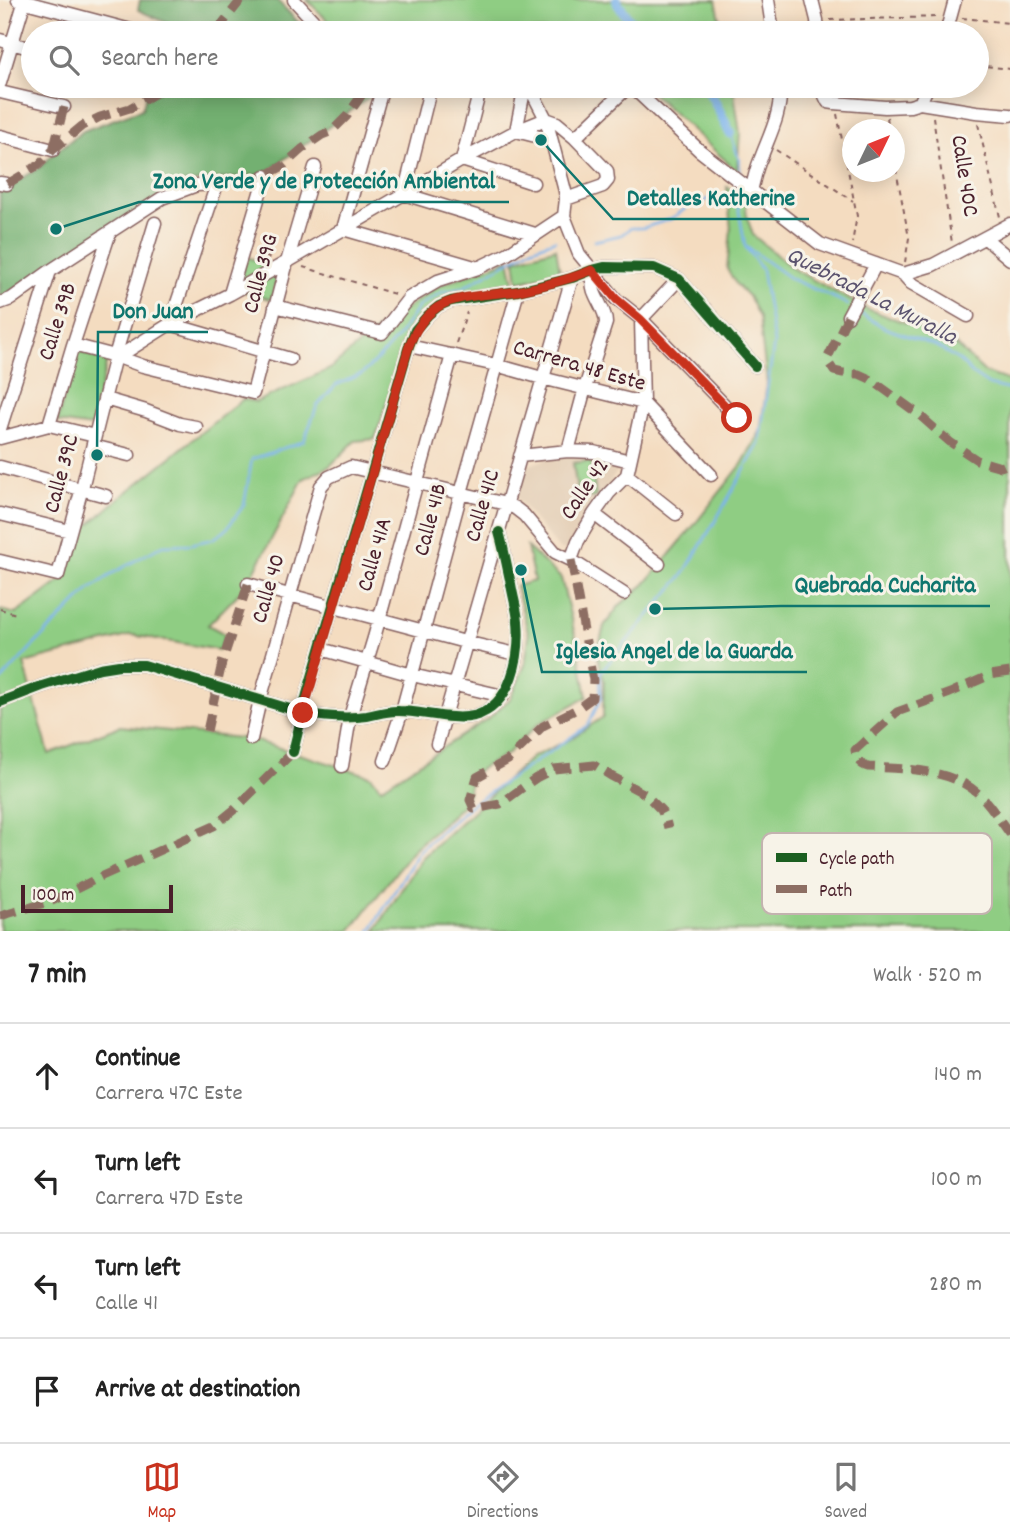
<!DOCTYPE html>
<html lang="en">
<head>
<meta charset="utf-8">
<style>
  body { margin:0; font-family:Dekko,sans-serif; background:#f6f6f6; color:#222 }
  .compass { position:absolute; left:842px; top:119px; width:63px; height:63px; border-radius:50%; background:#fff; box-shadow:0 4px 18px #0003; rotate:47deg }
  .scale { position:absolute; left:21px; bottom:18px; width:152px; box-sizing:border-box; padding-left:7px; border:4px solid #4a1f2b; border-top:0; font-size:19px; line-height:24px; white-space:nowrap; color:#4a1f2b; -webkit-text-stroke:5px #f7f3e8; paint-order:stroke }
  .stop { position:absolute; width:21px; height:21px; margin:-16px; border:5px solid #c8321e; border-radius:50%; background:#fff }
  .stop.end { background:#c8321e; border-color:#fff; box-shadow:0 2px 7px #0008 }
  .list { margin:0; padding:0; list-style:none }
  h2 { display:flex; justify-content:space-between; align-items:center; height:91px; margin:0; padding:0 28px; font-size:30px }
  h2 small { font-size:23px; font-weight:400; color:#767676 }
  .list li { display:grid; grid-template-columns:46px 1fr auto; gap:21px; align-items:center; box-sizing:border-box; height:105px; padding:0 28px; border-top:2px solid #e0e0e0 }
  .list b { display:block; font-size:26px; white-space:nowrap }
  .list p { margin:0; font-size:23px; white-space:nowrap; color:#767676 }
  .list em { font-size:23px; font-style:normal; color:#767676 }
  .icon { flex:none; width:38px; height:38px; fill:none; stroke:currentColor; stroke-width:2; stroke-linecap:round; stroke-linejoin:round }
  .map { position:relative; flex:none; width:1010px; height:931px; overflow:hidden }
  .search { position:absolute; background:#fff; box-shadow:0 4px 18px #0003; left:21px; right:21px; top:21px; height:77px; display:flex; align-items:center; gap:18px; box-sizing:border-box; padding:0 24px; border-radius:38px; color:#767676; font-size:26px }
  .sheet { height:511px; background:#fff }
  nav { display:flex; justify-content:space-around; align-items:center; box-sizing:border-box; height:98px; border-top:2px solid #e0e0e0; background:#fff; font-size:19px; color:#767676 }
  nav a { display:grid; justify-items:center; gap:4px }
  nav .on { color:#c8321e }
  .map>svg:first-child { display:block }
  .built { fill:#e3ccb2 }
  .green { fill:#8fcd83; stroke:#6c7657; stroke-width:2 }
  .forest { fill:#73b071; stroke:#5e684e; stroke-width:2 }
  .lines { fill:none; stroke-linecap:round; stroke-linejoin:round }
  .stream { stroke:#7bb3eb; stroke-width:2.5 }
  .canal { stroke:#7bb3eb; stroke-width:10 }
  .minor-casing { stroke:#86615f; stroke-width:15 }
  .path { stroke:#86615f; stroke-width:2; stroke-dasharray:5 5; stroke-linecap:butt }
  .minor { stroke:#fff; stroke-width:12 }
  .quiet { stroke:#8d6e63; stroke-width:9; stroke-dasharray:18 9; stroke-linecap:butt }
  .cycleway-casing { stroke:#f7f3e8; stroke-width:15 }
  .cycleway { stroke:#1b5e20; stroke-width:10 }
  .route { stroke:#c8321e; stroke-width:9 }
  .labels { text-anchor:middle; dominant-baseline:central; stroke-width:6; stroke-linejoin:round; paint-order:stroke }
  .street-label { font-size:23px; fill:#4a1f2b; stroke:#f7f3e8 }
  .water-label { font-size:24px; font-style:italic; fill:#5b536e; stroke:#f7f3e8 }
  .key { fill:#f7f3e8; stroke:#c3b3af; stroke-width:2 }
  .key-label { font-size:19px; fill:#4a1f2b }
  .leader { fill:none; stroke:#0f766e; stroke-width:2.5 }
  .callout-dot { fill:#0f766e; stroke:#f7f3e8; stroke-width:2.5 }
  .callout-label { font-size:24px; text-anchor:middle; font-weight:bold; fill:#0f766e; stroke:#f7f3e8; stroke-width:6; stroke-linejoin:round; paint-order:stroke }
</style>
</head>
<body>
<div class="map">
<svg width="1010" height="931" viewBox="0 0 1010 931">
  <rect width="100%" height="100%" fill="#f7f3e8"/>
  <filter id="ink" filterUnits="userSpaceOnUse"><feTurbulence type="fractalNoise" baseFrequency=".0143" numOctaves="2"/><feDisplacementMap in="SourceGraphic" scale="14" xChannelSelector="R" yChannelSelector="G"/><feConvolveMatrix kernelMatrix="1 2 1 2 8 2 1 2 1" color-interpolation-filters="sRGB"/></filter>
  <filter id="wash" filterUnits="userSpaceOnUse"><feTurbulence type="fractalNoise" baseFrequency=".00686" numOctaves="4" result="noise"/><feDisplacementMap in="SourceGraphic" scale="28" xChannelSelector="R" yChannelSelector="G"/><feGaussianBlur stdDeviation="1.57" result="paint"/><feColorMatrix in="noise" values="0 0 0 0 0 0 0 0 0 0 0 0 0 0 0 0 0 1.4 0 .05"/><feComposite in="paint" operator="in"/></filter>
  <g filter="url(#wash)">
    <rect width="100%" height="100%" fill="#f4dcc0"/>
    <path class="built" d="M566 456 595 457 624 462 581 523 571 545 566 550H560L516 497 520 477 527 466 546 459Z"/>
    <path class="green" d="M307 0H716L723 33H561L544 30 493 33H366L336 29Z
      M644 86H733L740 133 737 171Z
      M727 187 745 197 747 217 753 235 793 269 867 309 948 338 986 373 1010 381V931H375L422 858 532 757 569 740 603 717 604 681 597 654 604 626 620 605 645 584 691 529 742 464 760 432 767 384 759 317 748 296 736 284 727 269 731 230Z
      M556 248 560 272 518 282 515 260Z
      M246 257 279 267 272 300 236 289Z
      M509 259 515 287 457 296 412 326 375 439 355 441 330 466 303 479 248 584 208 625 225 634 219 650 132 635 24 663 49 754 120 726 250 739 371 776 381 788 490 717 511 698 525 665 529 636 516 586 534 581 527 547 561 578 577 643 587 697 538 724 506 755 485 766 473 775 465 803 415 848 350 931H0V610L16 614 66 577 76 536 117 500 243 399 256 402 330 369 377 329 438 286Z
      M78 351 107 361 91 427 57 422Z
      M591 461 596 497 578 499 573 463Z"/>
    <path class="forest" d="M140 0H277L297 21 312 33H164L167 23 138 10Z
      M149 86H385L264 174 178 184 50 270 0 298V186L7 188 40 167 53 154 83 131 142 109Z"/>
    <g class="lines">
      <path class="stream" d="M730 133C735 147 742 163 740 177
        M738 187 737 199 745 246 791 279 837 299 848 305
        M594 241 621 235 631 228H643L671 219 688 207 706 200 718 198 737 199
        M856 311 885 328 936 346 960 361 974 375 989 385 1010 390
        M0 682 29 650 89 590 115 572 163 545 191 544 213 539 225 531 244 505 252 459 304 441 317 406 336 385 362 374 381 356 397 338 419 306 442 292 462 288 531 249 555 240
        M370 931 420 850 471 805 550 752 588 725 601 698 600 673 683 575 717 518 759 444 774 343 762 270 745 246"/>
      <path class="canal" d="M617 0 618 4 639 33
        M705 86 714 100 730 133"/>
    </g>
  </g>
  <g filter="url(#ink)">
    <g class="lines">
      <g class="minor-casing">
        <path id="minor" d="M18 0 142 33
          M294 0 320 28 330 33
          M768 0 773 33
          M812 0 817 20 818 33
          M946 33 955 0
          M0 40 33 49
          M0 83 25 0
          M161 86 167 87
          M383 86 343 229 478 268
          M431 86 404 194 535 234
          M481 86 462 160 533 183
          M529 86 546 119 565 191 566 199 564 216 579 254 616 299 641 319 737 418
          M631 86 699 150 820 244 903 274 933 265 1010 224
          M824 86 825 96 828 102 834 103 885 107 910 106 920 103 976 112 1010 115
          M0 92 64 107
          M523 96 516 131 551 140
          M920 103 928 86
          M0 136 53 150
          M575 138 629 86
          M0 183 7 184
          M751 191C754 180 756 168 761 158 770 134 782 112 780 86
          M985 238 1010 259
          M903 274 911 283 968 316
          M230 294 265 176
          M0 303 11 299 50 271 162 198 197 185 217 184 170 324 290 359
          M275 306 382 333 409 298 438 281 478 268 507 254 564 216
          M848 316 876 264
          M73 345 115 356 143 366 253 393 287 262 315 167
          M409 346 496 365 542 378 643 403 711 475
          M118 357 170 324 230 294 287 262 462 160 516 131 546 119 557 123 575 138 607 171 608 180 603 186 566 199
          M105 399 146 411 180 424 196 427
          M49 425 73 345 110 232
          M0 429 50 271
          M0 438 49 425 95 436
          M93 446 129 455
          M568 451 585 388 606 323C606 312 599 304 595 294 591 286 592 278 592 270
          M520 456 568 451 594 452 630 461
          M0 467 106 496
          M627 475 676 514
          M0 514 70 531
          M594 514 659 564
          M571 560 578 541 594 514 609 493 627 475 643 403 641 319 679 279
          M0 561 58 575 82 488 115 356 155 223
          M248 584 465 642 516 654
          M321 649 412 675 503 696
          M0 702 42 686 100 668 119 665H144L303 713C324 717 346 719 367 716 378 714 388 710 399 711 422 711 451 721 474 716 512 706 521 655 518 621 517 609 513 597 511 584 507 567 504 549 499 532
          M251 739 260 700 321 486 329 477 351 467 506 504 515 508 524 515 555 552 571 560 624 594
          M437 744 572 278
          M293 752 307 694 409 346 415 330 428 315 439 306 451 301 518 291 572 278 592 270 604 267 654 268 679 279 755 366
          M385 761 402 711 461 493 518 291
          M342 766 350 717 374 638 452 355"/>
      </g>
      <path class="path" d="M962 18 1010 23
        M830 20 939 17
        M977 65 1010 69
        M837 114 857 216 852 243
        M887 117 889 130
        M933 117 952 243
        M978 124 1000 217
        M776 150 853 201
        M894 159 909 238 905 262
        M255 254 270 258
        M303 267 398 295
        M456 343 467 312
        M0 609 16 614"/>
      <use href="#minor" class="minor"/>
      <path class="quiet" d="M215 33 241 0
        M53 150 64 107
        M7 184 39 165 53 150 82 126 100 117 130 108 168 86
        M217 184 265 176 283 166 302 149 322 135 332 131 347 116 368 86
        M848 316 828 357 830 365 834 371 843 373 859 374 870 379 917 413 950 442 977 460 1001 467 1010 463
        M571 560 593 680 592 698 577 709 543 726 508 760 477 777 470 800 474 809 500 804 536 778 554 769 594 765 611 776 645 794 661 810 666 820 668 828
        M1010 672 990 675 950 693 897 712 855 750C857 760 859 764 868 767 907 769 954 768 983 798 993 809 1001 822 1010 834
        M207 731 222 663 248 584
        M0 916 52 901 102 876 214 826 235 809 293 752"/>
      <g class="cycleway-casing">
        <path id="cycleway" d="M0 702 42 686 100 668 119 665H144L303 713C324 717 346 719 367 716 378 714 388 710 399 711 422 711 451 721 474 716 512 706 521 655 518 621 517 609 513 597 511 584 507 567 504 549 499 532
          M293 752 307 694 409 346 415 330 428 315 439 306 451 301 518 291 572 278 592 270 604 267 654 268 679 279 755 366"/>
      </g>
      <use href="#cycleway" class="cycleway"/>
    </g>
  </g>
  <g class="lines" filter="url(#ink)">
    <path class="route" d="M303 713 409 346C415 330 423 317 438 307 458 294 494 295 518 291 543 286 568 280 592 270L616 299 640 319 737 418"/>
  </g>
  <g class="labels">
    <g class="street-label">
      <text transform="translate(963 176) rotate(81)">Calle 40C</text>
      <text transform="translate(262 274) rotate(-75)">Calle 39G</text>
      <text transform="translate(59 322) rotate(-72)">Calle 39B</text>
      <text transform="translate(579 367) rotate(16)">Carrera 48 Este</text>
      <text transform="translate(63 474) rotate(-75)">Calle 39C</text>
      <text transform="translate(586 490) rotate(-56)">Calle 42</text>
      <text transform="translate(484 506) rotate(-74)">Calle 41C</text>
      <text transform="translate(432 520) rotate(-75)">Calle 41B</text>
      <text transform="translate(376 555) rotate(-74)">Calle 41A</text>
      <text transform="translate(270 589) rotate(-74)">Calle 40</text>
    </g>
    <g class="water-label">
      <text transform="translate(871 297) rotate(27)">Quebrada La Muralla</text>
    </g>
  </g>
  <rect x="762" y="833" width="230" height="81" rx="10" class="key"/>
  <rect x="776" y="853" width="31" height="9" fill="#1b5e20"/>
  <rect x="776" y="885" width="31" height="8" fill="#8d6e63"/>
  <g class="key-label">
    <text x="819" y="864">Cycle path</text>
    <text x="819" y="896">Path</text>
  </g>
  <path class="leader" d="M56 229L139 202H509M541 140L613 219H809M97 455L98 332H208M655 609L781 606H990M521 570L542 672H807"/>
  <g class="callout-dot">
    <circle cx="56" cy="229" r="7"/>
    <circle cx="541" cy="140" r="7"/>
    <circle cx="97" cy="455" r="7"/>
    <circle cx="655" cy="609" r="7"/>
    <circle cx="521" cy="570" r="7"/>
  </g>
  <g class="callout-label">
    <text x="324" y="188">Zona Verde y de Protección Ambiental</text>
    <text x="711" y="205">Detalles Katherine</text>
    <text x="153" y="318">Don Juan</text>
    <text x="885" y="592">Quebrada Cucharita</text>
    <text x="674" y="658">Iglesia Angel de la Guarda</text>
  </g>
</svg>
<svg class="compass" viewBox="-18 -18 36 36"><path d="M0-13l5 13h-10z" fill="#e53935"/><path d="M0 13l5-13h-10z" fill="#767676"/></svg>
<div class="scale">100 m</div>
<div class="stop" style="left:737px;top:418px"></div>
<div class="stop end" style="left:303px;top:713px"></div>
<div class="search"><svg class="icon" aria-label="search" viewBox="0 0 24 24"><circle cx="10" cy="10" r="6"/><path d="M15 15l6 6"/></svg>Search here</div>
</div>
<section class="sheet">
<h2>7 min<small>Walk · 520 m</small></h2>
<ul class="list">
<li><svg class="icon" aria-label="ahead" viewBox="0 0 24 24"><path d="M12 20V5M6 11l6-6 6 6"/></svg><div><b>Continue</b><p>Carrera 47C Este</p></div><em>140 m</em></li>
<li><svg class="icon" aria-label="left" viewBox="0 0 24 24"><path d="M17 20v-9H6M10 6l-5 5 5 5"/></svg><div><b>Turn left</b><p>Carrera 47D Este</p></div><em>100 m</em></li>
<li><svg class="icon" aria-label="left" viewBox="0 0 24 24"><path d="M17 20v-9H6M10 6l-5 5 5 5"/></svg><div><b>Turn left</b><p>Calle 41</p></div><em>280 m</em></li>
<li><svg class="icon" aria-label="arrive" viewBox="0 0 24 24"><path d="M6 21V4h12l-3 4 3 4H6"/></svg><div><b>Arrive at destination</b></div></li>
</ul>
</section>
<nav>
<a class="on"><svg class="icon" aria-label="map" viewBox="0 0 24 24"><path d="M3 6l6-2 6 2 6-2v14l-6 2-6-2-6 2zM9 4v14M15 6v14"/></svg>Map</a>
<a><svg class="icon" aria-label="directions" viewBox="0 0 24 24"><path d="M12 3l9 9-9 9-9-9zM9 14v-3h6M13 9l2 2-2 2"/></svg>Directions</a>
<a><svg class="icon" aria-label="saved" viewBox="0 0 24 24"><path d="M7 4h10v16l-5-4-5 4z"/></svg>Saved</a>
</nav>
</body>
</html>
